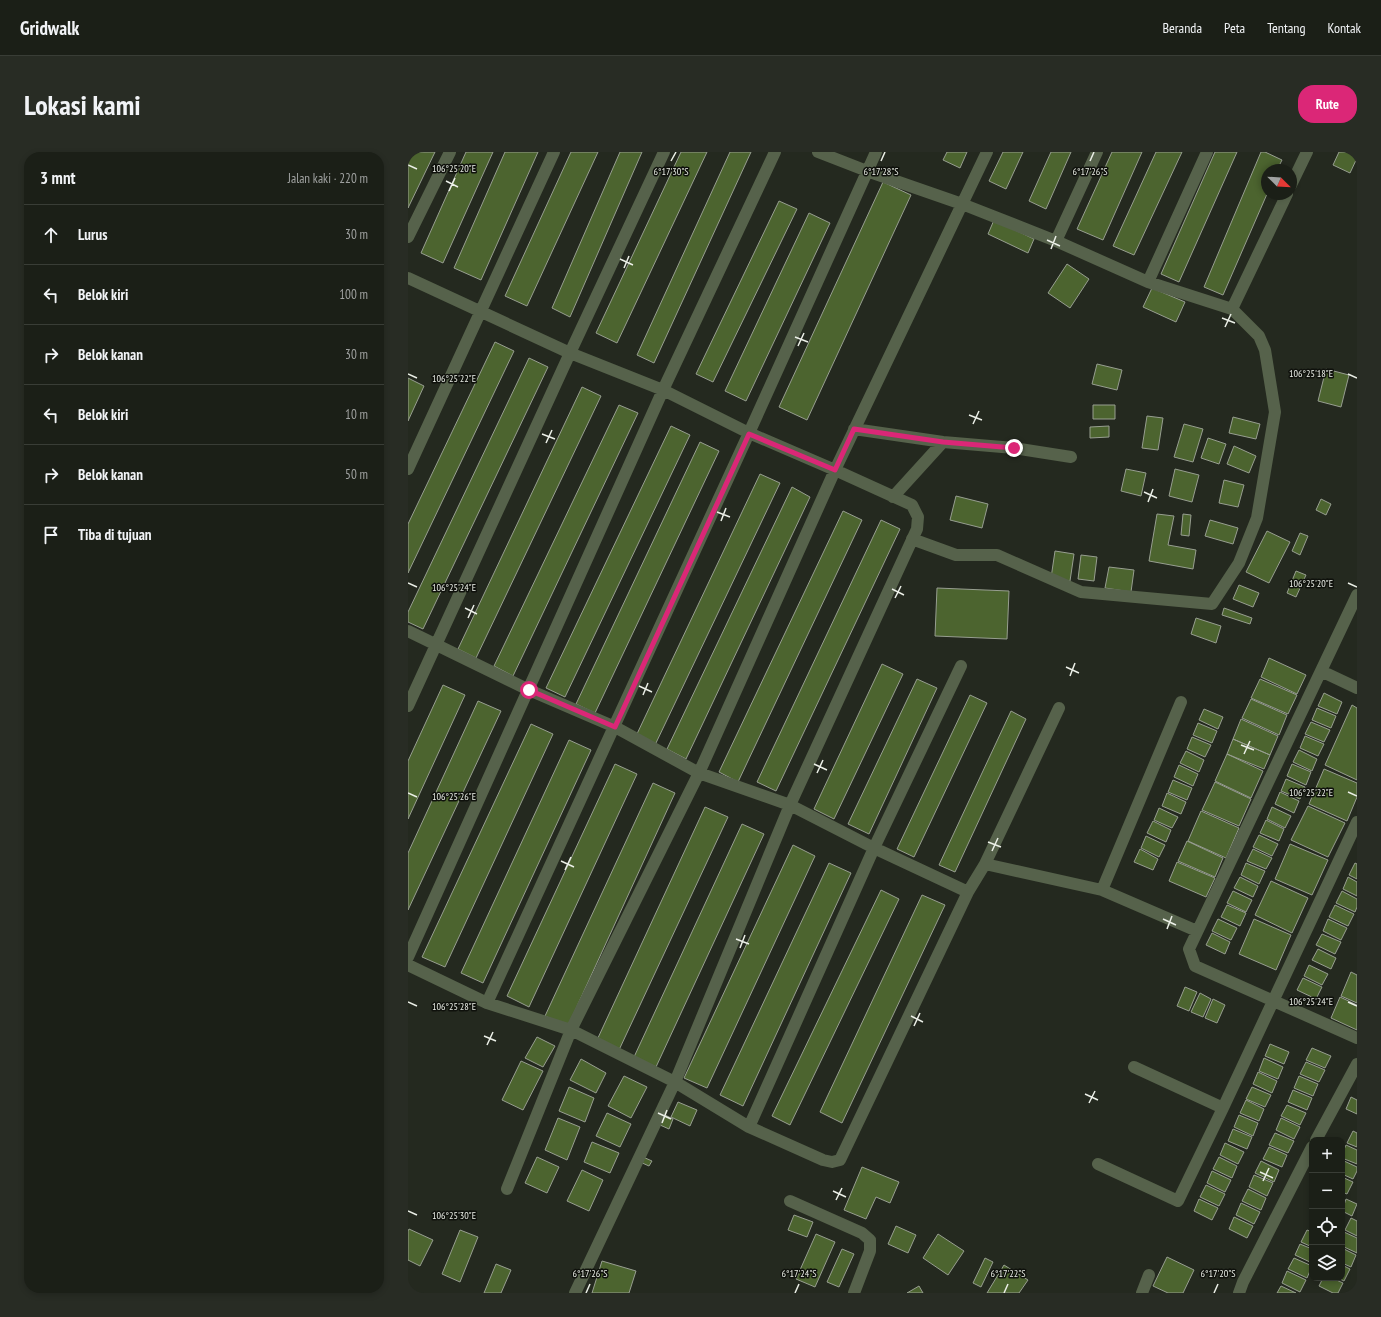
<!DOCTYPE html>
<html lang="id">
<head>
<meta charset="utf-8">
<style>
  body { margin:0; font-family:"PT Sans Narrow",sans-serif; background:#282c24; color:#f1f3f6 }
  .controls { position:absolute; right:12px; bottom:12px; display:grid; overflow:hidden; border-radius:8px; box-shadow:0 2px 6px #0003 }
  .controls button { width:36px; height:36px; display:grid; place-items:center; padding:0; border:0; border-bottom:1px solid #393d36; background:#1b1f17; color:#f1f3f6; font:20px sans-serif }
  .compass { position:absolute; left:853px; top:12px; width:36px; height:36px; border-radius:50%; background:#1b1f17; box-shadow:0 2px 6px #0003; rotate:114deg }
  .stop { position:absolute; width:12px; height:12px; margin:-9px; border:3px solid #db2777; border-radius:50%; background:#fff }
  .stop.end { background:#db2777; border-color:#fff; box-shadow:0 1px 4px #0008 }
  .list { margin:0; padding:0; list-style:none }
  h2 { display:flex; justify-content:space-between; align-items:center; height:52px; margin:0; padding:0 16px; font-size:17px }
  h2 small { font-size:13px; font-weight:400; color:#a0a2a1 }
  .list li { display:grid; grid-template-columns:26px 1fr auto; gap:12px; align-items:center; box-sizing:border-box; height:60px; padding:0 16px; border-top:1px solid #393d36 }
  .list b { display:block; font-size:15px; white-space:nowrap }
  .list em { font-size:13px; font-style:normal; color:#a0a2a1 }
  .icon { flex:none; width:22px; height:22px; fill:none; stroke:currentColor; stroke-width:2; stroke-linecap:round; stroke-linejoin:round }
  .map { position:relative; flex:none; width:949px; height:1141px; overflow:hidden; border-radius:16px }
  header { display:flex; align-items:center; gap:24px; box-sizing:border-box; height:56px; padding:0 20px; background:#1b1f17; border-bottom:1px solid #393d36 }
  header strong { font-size:19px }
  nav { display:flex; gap:22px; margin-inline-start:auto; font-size:14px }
  .intro { display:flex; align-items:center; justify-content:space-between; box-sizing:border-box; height:96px; padding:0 24px }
  h1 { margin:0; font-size:28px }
  .button { padding:10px 18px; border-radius:16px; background:#db2777; color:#fff; font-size:14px; font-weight:700 }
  main { display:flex; gap:24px; padding:0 24px }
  aside { flex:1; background:#1b1f17; border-radius:16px; box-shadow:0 2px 6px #0003 }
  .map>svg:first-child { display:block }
  .building { fill:#4c642f; stroke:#979e90 }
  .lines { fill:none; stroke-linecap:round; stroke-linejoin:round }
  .minor { stroke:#56624b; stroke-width:12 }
  .route { stroke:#db2777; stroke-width:5 }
  .ticks { fill:none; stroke:#ebefe7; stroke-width:1.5 }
  .ticks-label { font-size:10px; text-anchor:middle; fill:#ebefe7; stroke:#0f110c; stroke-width:3; stroke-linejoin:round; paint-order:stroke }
</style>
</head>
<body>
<header>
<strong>Gridwalk</strong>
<nav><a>Beranda</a><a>Peta</a><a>Tentang</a><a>Kontak</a></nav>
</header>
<div class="intro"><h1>Lokasi kami</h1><a class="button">Rute</a></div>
<main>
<aside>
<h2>3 mnt<small>Jalan kaki · 220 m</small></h2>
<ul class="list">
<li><svg class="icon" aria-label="ahead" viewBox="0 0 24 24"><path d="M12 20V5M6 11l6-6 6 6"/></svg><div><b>Lurus</b></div><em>30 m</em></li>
<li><svg class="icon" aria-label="left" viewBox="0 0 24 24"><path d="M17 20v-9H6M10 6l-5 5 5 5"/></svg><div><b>Belok kiri</b></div><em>100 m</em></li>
<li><svg class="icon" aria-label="right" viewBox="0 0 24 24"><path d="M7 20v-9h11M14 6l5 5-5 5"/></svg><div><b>Belok kanan</b></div><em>30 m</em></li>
<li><svg class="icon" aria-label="left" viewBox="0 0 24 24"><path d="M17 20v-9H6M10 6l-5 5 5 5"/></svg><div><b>Belok kiri</b></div><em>10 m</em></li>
<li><svg class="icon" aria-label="right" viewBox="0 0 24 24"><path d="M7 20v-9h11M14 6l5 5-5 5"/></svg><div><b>Belok kanan</b></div><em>50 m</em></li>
<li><svg class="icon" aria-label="arrive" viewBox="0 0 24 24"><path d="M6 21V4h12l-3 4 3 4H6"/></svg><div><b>Tiba di tujuan</b></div></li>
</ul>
</aside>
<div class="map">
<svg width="949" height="1141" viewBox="0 0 949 1141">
  <rect width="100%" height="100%" fill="#24291f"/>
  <path class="building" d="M0 0H27L0 56Z
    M58 0H85L35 111 13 101Z
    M97 0H130L73 128 46 116Z
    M163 0H190L119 154 97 144Z
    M212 0H234L162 165 144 156Z
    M273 0H299L209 191 188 181Z
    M322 0H343L246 211 229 203Z
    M539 0H559L552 16 535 8Z
    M595 0H615L598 37 581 29Z
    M643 0H663L638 57 621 49Z
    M704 0H734L695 88 669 77Z
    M748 0H774L726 103 705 94Z
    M807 0H829L771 130 753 122Z
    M853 0H857L874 8 869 18H859V42L815 143 796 135Z
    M931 0H949V6L942 21 925 13Z
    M475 30 503 43 399 268 371 255Z
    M371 49 389 57 305 230 288 222Z
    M401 61 422 71 338 249 317 239Z
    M586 68 626 87 620 101 580 82Z
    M659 112 681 127 662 156 640 141Z
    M744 136 777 150 768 170 735 155Z
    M87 190 106 199 0 421V372Z
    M121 206 140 215 15 477 0 470V460Z
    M689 212 714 218 709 238 684 232Z
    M918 217 941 223 933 255 910 249Z
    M0 226 16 234 0 269Z
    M174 235 193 244 68 506 50 497Z
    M211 253 230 261 105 524 86 514Z
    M685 253H707V267H685Z
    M739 264 755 266 750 298 734 296Z
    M825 265 852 272 848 287 821 281Z
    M776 272 795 277 785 310 766 305Z
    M263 274 282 283 157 545 138 536Z
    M701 274V285L682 286V275Z
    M800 286 818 292 811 312 793 306Z
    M292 290 311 299 187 561 168 552Z
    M826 294 848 304 841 321 819 312Z
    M718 317 738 321 733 344 713 339Z
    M767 317 791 323 784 350 761 344Z
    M352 322 372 331 247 593 228 584Z
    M816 328 836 333 830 355 811 351Z
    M384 335 402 345 278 607 259 597Z
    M548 344 580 352 574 376 542 368Z
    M913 347 923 352 918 363 908 358Z
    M435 359 454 368 330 630 311 620Z
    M749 362 766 364 760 393 788 398 785 417 741 409Z
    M775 362 783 363 781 384 773 383Z
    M473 368 492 377 368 639 349 630Z
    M802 368 830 376 825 392 797 384Z
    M859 379 882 390 861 431 838 420Z
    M892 381 900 384 892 403 884 399Z
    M647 399 666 402 662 429 643 426Z
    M673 403 689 405 686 429 670 427Z
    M701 415 726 418 723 440 697 436Z
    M888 419 898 423 888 445 879 441Z
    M831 433 851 441 845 455 825 447Z
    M529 436 601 439 599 487 527 484Z
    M816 456 844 466 842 472 814 463Z
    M788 466 813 474 808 491 783 482Z
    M861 506 898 523 889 542 853 525Z
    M474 512 495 522 426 667 406 657Z
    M509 527 529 536 461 682 440 672Z
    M852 527 889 543 880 562 843 546Z
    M35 533 57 543 0 667V609Z
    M916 541 934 550 929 562 910 554Z
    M562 543 579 551 506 705 489 697Z
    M843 547 879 563 871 583 834 566Z
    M70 549 93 559 0 758V701Z
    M944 553 949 556V628L917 613Z
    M909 556 928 564 923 576 904 568Z
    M796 557 815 565 810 577 791 568Z
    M603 559 618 567 547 720 531 713Z
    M833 567 870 584 862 603 825 587Z
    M903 570 922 578 916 590 897 582Z
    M790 571 809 579 804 591 785 583Z
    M123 572 145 582 37 815 14 805Z
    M897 584 916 592 910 604 892 596Z
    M784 585 803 593 797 605 779 597Z
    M825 587 862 603 856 617 819 602Z
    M161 588 183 598 75 831 53 821Z
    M891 598 909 607 904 619 885 610Z
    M778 599 796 608 791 620 772 611Z
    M819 602 855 619 843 646 807 629Z
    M207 612 229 622 121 855 99 844Z
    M884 612 903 620 898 633 879 624Z
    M771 613 790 622 785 634 766 625Z
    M916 617 949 631V645L939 669 901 652Z
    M878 627 897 635 892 647 873 639Z
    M765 628 784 636 779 648 760 640Z
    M807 630 843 647 831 674 794 658Z
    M245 631 267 641 160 874 137 864Z
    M872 640 891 649 886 661 867 652Z
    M759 641 778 650 773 662 754 654Z
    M900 654 937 671 920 705 883 688Z
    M297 655 320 665 211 898 189 888Z
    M864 655 883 664 877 676 859 667Z
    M751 656 770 665 764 676 746 668Z
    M793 659 831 676 818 706 780 689Z
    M858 668 876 677 871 689 852 681Z
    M745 669 763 678 758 690 739 681Z
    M334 672 356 682 248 915 226 905Z
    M851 683 870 692 864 704 845 695Z
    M738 684 757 693 751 705 733 696Z
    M779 689 815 706 807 725 770 709Z
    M882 692 920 708 904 743 867 727Z
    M385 693 407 704 299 936 276 926Z
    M732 697 750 707 745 718 726 710Z
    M845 697 864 706 858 717 839 709Z
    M769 710 807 726 798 745 761 729Z
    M421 711 443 721 335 954 312 943Z
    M838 711 857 719 851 732 833 723Z
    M947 711 949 712V727L941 723Z
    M832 725 850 734 845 745 826 736Z
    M940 725 949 730V744L935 737Z
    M863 729 900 746 884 781 847 763Z
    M473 738 491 747 382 973 364 964Z
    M825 739 844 748 838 760 819 751Z
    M934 739 949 747V755L947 760 928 751Z
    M514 743 537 753 434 971 412 960Z
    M819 753 838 761 832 774 813 765Z
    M927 753 946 762 940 774 921 765Z
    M810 767 829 776 823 788 804 779Z
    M846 767 883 783 868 818 831 802Z
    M920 767 939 776 933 788 915 779Z
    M804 781 822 790 817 802 798 793Z
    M914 782 933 790 927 802 908 793Z
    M910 797 928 806 923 817 904 808Z
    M901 813 920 822 914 833 896 824Z
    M943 820 949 823V851L933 844Z
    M895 826 914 835 908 847 889 838Z
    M777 835 789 840 781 859 769 854Z
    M792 841 803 847 795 865 783 860Z
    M932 845 949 853V878L923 866Z
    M805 847 817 853 809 871 797 866Z
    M129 885 147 894 135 915 117 906Z
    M862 892 881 900 876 912 857 904Z
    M904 896 923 904 917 916 898 908Z
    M856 906 875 915 870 927 851 919Z
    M173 907 198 921 188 941 162 928Z
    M113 909 135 919 115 958 94 948Z
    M898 910 917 918 911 930 892 922Z
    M850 920 869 929 864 941 845 932Z
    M216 924 239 935 223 966 200 954Z
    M891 924 910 932 905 944 886 936Z
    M161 935 186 946 177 970 151 959Z
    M844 935 863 943 857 955 838 947Z
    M885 938 904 946 899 958 880 950Z
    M943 945 949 948V962L938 957Z
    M838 948 856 957 851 969 832 961Z
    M270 950 289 958 282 974 263 965Z
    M879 953 898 961 892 973 873 964Z
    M199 961 223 972 212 995 188 984Z
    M257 963 265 967 261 977 252 973Z
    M831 963 850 971 845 984 826 975Z
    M150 966 172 975 159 1008 137 998Z
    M873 966 892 975 886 987 868 978Z
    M825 977 844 985 839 997 820 989Z
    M945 979 949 981V995L939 991Z
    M867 981 886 989 880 1001 861 993Z
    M184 990 211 1001 202 1021 176 1010Z
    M817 991 836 1000 830 1012 812 1003Z
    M938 993 949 998V1012L934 1006V1002Z
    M861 995 879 1003 874 1015 855 1007Z
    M129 1005 151 1015 139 1041 117 1031Z
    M235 1005 244 1009 241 1014 232 1010Z
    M811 1005 829 1014 824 1026 805 1017Z
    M934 1008 949 1015V1019L945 1027 934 1022Z
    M853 1009 871 1018 866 1030 847 1021Z
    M454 1015 491 1030 482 1051 468 1045 458 1067 436 1058Z
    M174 1018 195 1028 181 1059 159 1049Z
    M804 1019 823 1028 817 1040 799 1031Z
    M846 1023 865 1031 859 1044 841 1035Z
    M934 1025 945 1030 939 1042 934 1040Z
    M798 1033 817 1042 811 1054 792 1045Z
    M840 1037 858 1046 853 1058 834 1049Z
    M791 1047 810 1056 804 1068 786 1059Z
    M938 1047 949 1052 944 1064 934 1059Z
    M833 1051 852 1060 846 1072 828 1063Z
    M386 1063 405 1070 399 1085 380 1078Z
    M826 1065 845 1074 839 1086 821 1077Z
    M943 1066 949 1069V1084L937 1078Z
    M488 1074 508 1083 500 1101 480 1092Z
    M1 1077 25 1088 12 1114 0 1108V1079Z
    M52 1078 70 1085 52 1130 34 1122Z
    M899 1078 904 1080V1095L893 1090Z
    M936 1080 949 1086V1101L934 1094V1084Z
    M408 1082 427 1090 407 1135 388 1127Z
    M530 1082 556 1099 540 1123 515 1106Z
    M892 1092 904 1097V1111L887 1103Z
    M934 1096 948 1103 943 1115 934 1111Z
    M434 1097 446 1102 431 1135 419 1130Z
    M759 1105 786 1118 775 1141H760L745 1134Z
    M577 1106 585 1110 573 1135 565 1131Z
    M886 1106 904 1114 899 1126 880 1117Z
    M194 1109 228 1119 221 1141H184Z
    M88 1112 103 1118 93 1141H76Z
    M596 1113 620 1128 611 1141H579Z
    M934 1113 942 1117 936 1129 930 1126H934Z
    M879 1119 898 1128 892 1140 874 1131Z
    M915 1126H924L935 1131 930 1141H925L911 1134Z
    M511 1134 515 1141H499Z
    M873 1134 888 1141H869Z"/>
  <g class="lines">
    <path class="minor" d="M410 0 459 19 554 52 648 89 740 130 824 157 851 184 857 198 867 260 849 366 831 411 804 452 673 440 589 403H548L504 387
      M883 33 899 0
      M0 85 42 0
      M648 89 689 0
      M0 126 162 201 255 238 341 281 427 318 504 353 510 365 509 377 382 653 267 930 167 1141
      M740 130 799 0
      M824 157 879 42
      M446 277 535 290 606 296 663 305
      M0 317 146 0
      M485 345 535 290
      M949 443 781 797 787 814 949 886
      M0 479 121 538 207 575 291 621 382 653 466 696 560 740
      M913 519 949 536
      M0 554 162 201 256 0
      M577 712 694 738 789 779
      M694 738 773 550
      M0 805 255 238 367 0
      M0 813 79 851 163 878 267 930 341 975 415 1008 424 1010 432 1008 560 740 577 712 651 556
      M79 851 341 281 468 0
      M726 915 815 956
      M341 975 466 696 553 514
      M908 988 949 912
      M690 1012 770 1049 815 956 949 670
      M99 1037 163 878 291 621 427 318 579 0
      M382 1049 454 1081 462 1088V1099L446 1141
      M734 1141 741 1123
      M831 1141 835 1130 904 995"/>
  </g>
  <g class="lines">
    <path class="route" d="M121 538 207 575 341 282 427 318 446 277 535 290 606 296"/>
  </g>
  <path class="ticks" d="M263 9 268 0M473 9 477 0M682 9 686 0M0 13 9 17M38 29 50 35M41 39 47 26M639 88 652 94M643 97 648 84M212 107 225 113M216 116 221 104M814 166 827 171M817 175 823 162M387 185 400 190M390 194 396 181M0 222 9 226M940 222 949 226M561 263 574 268M565 272 571 259M134 282 147 287M138 291 144 278M736 340 749 346M740 350 745 337M309 360 322 365M313 369 318 356M0 431 9 435M940 431 949 435M484 437 496 443M487 446 493 434M57 456 69 462M60 466 66 453M658 515 671 521M662 524 667 511M231 534 244 540M235 543 240 531M833 593 846 598M836 602 842 589M406 612 419 618M409 621 415 608M940 640 949 644M0 641 9 645M580 690 593 695M584 699 590 686M153 709 166 715M157 718 163 705M755 767 768 773M759 777 764 764M328 787 341 792M332 796 337 783M0 850 9 854M940 850 949 854M503 864 515 870M506 874 512 861M76 884 88 889M79 893 85 880M677 942 690 948M681 951 687 939M250 961 263 967M254 971 259 958M852 1020 865 1026M855 1029 861 1016M425 1039 438 1045M428 1048 434 1036M0 1059 9 1063M178 1141 182 1132M387 1141 391 1132M596 1141 600 1132M806 1141 810 1132"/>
  <g class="ticks-label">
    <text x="46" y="20">106°25'20"E</text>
    <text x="263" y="23">6°17'30"S</text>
    <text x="473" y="23">6°17'28"S</text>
    <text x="682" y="23">6°17'26"S</text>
    <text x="903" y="225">106°25'18"E</text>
    <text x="46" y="230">106°25'22"E</text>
    <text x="903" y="435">106°25'20"E</text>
    <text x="46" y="439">106°25'24"E</text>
    <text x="903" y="644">106°25'22"E</text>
    <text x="46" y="648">106°25'26"E</text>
    <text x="903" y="853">106°25'24"E</text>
    <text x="46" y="858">106°25'28"E</text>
    <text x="46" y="1067">106°25'30"E</text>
    <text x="182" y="1125">6°17'26"S</text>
    <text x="391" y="1125">6°17'24"S</text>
    <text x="600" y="1125">6°17'22"S</text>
    <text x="810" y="1125">6°17'20"S</text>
  </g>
</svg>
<div class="controls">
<button>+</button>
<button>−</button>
<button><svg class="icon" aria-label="locate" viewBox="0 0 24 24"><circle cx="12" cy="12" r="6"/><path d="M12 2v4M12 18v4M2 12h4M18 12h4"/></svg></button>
<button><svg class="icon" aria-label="layers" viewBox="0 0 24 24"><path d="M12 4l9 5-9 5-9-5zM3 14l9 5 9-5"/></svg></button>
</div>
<svg class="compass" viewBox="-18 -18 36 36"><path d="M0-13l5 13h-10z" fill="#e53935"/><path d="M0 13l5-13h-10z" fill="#a0a2a1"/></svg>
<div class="stop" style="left:121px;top:538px"></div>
<div class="stop end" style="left:606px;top:296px"></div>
</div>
</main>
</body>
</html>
